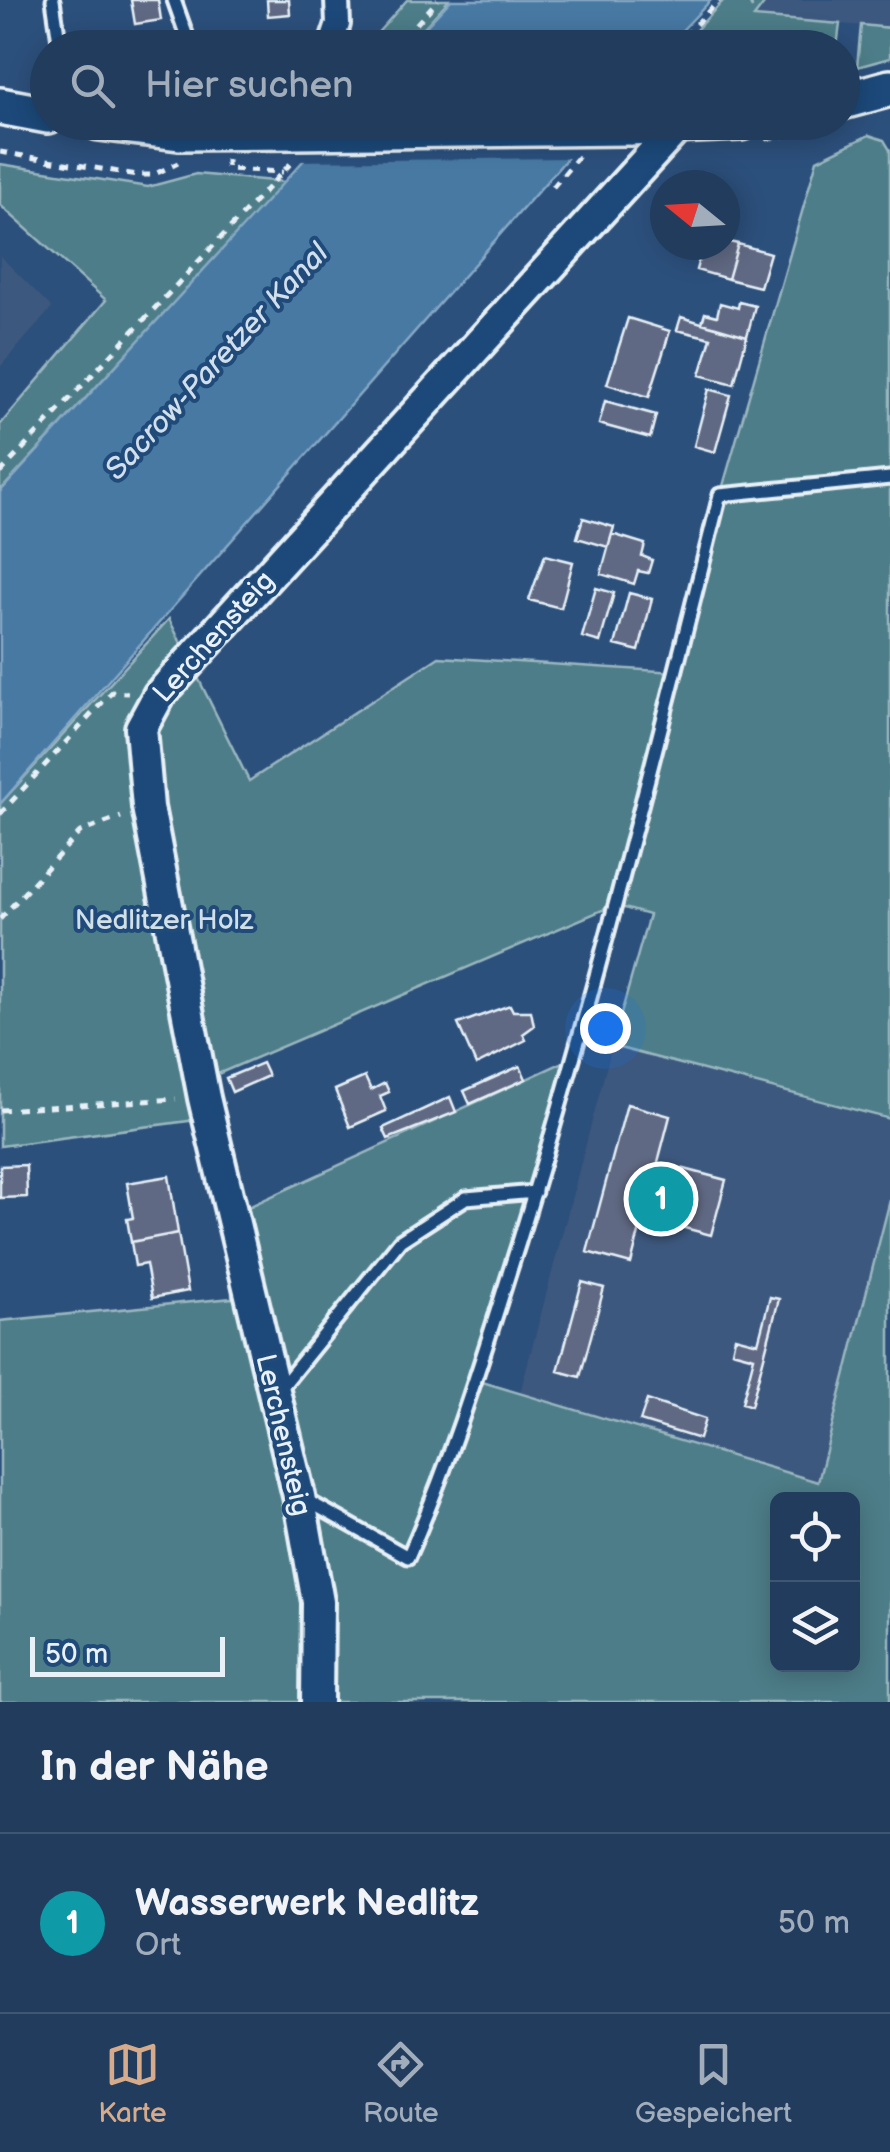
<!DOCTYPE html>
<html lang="de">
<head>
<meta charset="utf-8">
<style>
  body { margin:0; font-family:"Balsamiq Sans",sans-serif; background:#294363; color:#f1f3f6 }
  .controls { position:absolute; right:30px; bottom:30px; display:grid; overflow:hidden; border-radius:15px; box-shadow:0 5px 25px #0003 }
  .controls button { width:90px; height:90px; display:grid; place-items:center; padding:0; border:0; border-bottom:2px solid #3e5672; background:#213c5d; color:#f1f3f6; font:50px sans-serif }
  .compass { position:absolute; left:650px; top:170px; width:90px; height:90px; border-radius:50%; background:#213c5d; box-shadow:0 5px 25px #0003; rotate:288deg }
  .scale { position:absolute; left:30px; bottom:25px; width:195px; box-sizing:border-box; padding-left:10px; border:5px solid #e8f1f8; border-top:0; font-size:28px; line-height:35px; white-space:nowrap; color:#e8f1f8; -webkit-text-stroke:8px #1f4a7a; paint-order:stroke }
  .you { position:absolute; left:605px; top:1028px; width:35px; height:35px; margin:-25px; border:8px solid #fff; border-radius:50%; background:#1a73e8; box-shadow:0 0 0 15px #1a73e833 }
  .badge { display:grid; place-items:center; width:65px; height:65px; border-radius:50%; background:#d6ab8b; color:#fff; font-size:32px; font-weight:700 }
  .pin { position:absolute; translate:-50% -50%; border:5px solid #fff; box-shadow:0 2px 10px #0006 }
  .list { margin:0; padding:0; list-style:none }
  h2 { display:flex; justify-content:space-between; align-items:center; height:130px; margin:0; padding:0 40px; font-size:42px }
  h2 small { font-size:32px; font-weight:400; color:#a2adbc }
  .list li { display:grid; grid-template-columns:65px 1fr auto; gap:30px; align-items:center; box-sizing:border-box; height:180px; padding:0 40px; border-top:2px solid #3e5672 }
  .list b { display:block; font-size:38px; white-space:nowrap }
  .list p { margin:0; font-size:32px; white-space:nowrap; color:#a2adbc }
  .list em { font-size:32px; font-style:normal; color:#a2adbc }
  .icon { flex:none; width:55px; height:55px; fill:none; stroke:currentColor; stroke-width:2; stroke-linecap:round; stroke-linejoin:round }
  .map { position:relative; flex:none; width:890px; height:1702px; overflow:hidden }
  .search { position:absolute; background:#213c5d; box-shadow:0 5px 25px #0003; left:30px; right:30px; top:30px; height:110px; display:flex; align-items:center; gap:25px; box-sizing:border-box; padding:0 35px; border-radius:55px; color:#a2adbc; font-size:38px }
  .sheet { height:310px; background:#213c5d }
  nav { display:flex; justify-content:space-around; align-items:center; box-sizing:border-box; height:140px; border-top:2px solid #3e5672; background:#213c5d; font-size:28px; color:#a2adbc }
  nav a { display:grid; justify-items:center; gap:5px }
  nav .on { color:#d6ab8b }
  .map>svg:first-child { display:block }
  .built { fill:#3c587e }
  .green { fill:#4d7d88; stroke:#9ab7c0; stroke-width:2.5; fill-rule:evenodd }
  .water { fill:#4679a3; stroke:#87a9c5; stroke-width:2.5 }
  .pier { fill:#2c507c }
  .building { fill:#606983; stroke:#e8f1f8; stroke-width:2.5 }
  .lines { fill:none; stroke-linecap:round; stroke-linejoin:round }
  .lane-casing { stroke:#e8f1f8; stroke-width:19 }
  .street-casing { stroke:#e8f1f8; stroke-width:30 }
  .secondary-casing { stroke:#e8f1f8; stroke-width:38 }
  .primary-casing { stroke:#e8f1f8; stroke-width:42 }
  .path { stroke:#e8f1f8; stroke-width:5; stroke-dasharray:8 8; stroke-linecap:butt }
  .lane { stroke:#1f4a7a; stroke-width:11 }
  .street { stroke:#1f4a7a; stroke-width:22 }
  .secondary { stroke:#1f4a7a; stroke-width:30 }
  .primary { stroke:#1f4a7a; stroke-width:35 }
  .primary-bridge-casing { stroke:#e8f1f8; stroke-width:42; stroke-linecap:butt }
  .primary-bridge { stroke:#1f4a7a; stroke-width:35 }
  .labels { text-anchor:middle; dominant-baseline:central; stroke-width:8; stroke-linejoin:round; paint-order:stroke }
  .street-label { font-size:28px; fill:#e8f1f8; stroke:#1f4a7a }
  .park-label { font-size:28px; fill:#d1e0e7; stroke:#1f4a7a }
  .water-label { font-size:30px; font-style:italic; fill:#d0dfeb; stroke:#1f4a7a }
</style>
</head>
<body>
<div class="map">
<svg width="890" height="1702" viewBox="0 0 890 1702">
  <rect width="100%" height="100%" fill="#2c507c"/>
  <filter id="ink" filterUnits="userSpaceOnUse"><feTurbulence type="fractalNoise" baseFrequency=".01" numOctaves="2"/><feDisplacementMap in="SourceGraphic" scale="20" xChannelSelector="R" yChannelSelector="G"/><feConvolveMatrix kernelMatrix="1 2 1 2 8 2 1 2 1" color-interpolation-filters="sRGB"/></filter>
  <g filter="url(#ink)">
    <path class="built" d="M769 0H890V28L754 17Z
      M0 256 52 308 0 367Z
      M612 1046 890 1119V1200L818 1482 520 1393Z"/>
    <path class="green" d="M407 0H449L406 47H365Z
      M724 0H748L752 8 751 0H767L754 17 840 24 837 47H680Z
      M861 25 890 28V58L857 67Z
      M869 135 884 140 890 150V1119L612 1046 649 915 614 905 213 1076 203 1119 0 1146V804L169 619 249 781 439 657 675 672 721 493 817 160Z
      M0 164 148 187 196 174 285 182 0 491V425L106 300 0 205Z
      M570 1059 472 1379 818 1482 890 1200V1702H0V1321L232 1298 233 1214ZM778 1500H852V1664H778Z"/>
    <path class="water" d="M451 0H711L666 47H407Z
      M338 123H598L0 804V492Z"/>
    <path class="pier" d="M331 122 602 126 574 158 296 161Z"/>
    <path class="building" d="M131 0H158L161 20 135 24Z
      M267 0H289L290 14 268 16Z
      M725 241 738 244 728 279 696 270 703 245H725Z
      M738 244 770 253 760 287 728 279Z
      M739 302 755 306 747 336 702 323 705 313 717 316 720 303 738 308Z
      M681 317 747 336 734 384 700 375 711 338 677 330Z
      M628 318 670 331 649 397 607 384Z
      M709 389 731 395 715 452 694 446Z
      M605 401 656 415 650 438 599 424Z
      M583 518 614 527 608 547 577 538Z
      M612 534 645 544 642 556 652 560 648 573 638 571 634 584 601 574Z
      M545 555 573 562 561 608 529 600Z
      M596 588 614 593 600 642 582 637Z
      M629 593 652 599 639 651 615 645Z
      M510 1005 513 1011H531L534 1026 523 1034 526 1040 476 1065 458 1024Z
      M262 1063 268 1076 232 1092 226 1078Z
      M520 1066 526 1079 470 1104 464 1091Z
      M365 1077 371 1090 385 1083 389 1092 380 1096 386 1111 350 1127 335 1090Z
      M450 1097 456 1112 388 1139 383 1128Z
      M627 1104 670 1116 658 1162 726 1180 711 1235 643 1217 631 1264 587 1252Z
      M26 1165 27 1197 0 1198V1166Z
      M169 1176 178 1233 131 1242 127 1219 133 1218 127 1183Z
      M178 1233 188 1291 152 1298 146 1264 135 1266 131 1242Z
      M582 1282 604 1288 580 1377 558 1371Z
      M770 1297 779 1299 751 1406 742 1403 754 1357 732 1351 735 1337 758 1343Z
      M647 1400 705 1419 699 1439 640 1421Z"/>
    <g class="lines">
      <g class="lane-casing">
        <path id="lane" d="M53 0 60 48
          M174 0 191 48
          M280 1389 400 1241 466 1198 535 1192
          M306 1500 408 1557C454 1454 485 1349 519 1242 595 996 657 745 720 495L890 478"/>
      </g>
      <g class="street-casing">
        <path id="street" d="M330 48 338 24 337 0"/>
      </g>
      <g class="secondary-casing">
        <path id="secondary" d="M317 1702 318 1602 299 1496 204 1098 148 807 141 728 159 695 678 126"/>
      </g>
      <g class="primary-casing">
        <path id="primary" d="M842 101 890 88
          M0 106 48 115
          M99 122 179 132 293 131
          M629 127 741 122"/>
      </g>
      <path class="path" d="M395 48 438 0
        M674 48 719 0
        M766 139 829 127
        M0 152 137 175H153L178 163
        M227 159V169L283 172
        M553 187 579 156
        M0 473 292 162
        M0 814 112 692 128 693
        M0 919 80 832 121 817
        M0 1110 176 1099"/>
      <use href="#lane" class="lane"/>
      <use href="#street" class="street"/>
      <use href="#secondary" class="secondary"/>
      <use href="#primary" class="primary"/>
      <g class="primary-bridge-casing">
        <path id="primary-bridge" d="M293 131 629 127"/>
      </g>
      <use href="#primary-bridge" class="primary-bridge"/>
    </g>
  </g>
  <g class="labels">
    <g class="street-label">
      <text transform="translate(214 637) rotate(-48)">Lerchensteig</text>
      <text transform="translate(283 1435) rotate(77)">Lerchensteig</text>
    </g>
    <g class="park-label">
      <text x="164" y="920">Nedlitzer Holz</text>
    </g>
    <g class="water-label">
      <text transform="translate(217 362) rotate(-47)">Sacrow-Paretzer Kanal</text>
    </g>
  </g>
</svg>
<div class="controls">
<button><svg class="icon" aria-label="locate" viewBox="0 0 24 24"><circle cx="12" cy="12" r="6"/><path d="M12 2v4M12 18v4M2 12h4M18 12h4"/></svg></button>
<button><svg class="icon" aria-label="layers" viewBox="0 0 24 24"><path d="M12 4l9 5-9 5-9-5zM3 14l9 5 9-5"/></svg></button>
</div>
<svg class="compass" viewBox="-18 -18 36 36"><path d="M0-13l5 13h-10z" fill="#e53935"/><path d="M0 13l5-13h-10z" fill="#a2adbc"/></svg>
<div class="scale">50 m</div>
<div class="you"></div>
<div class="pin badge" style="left:661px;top:1199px;background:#0f9aa8">1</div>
<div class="search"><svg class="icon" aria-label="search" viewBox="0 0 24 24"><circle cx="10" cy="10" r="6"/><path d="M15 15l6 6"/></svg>Hier suchen</div>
</div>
<section class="sheet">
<h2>In der Nähe<small></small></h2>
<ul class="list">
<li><span class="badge" style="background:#0f9aa8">1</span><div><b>Wasserwerk Nedlitz</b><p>Ort</p></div><em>50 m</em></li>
</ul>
</section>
<nav>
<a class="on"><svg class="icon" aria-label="map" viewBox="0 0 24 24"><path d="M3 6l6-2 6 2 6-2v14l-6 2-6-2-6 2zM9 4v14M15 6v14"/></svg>Karte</a>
<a><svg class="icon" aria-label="directions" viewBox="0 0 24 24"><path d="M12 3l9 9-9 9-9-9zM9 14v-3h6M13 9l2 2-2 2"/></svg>Route</a>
<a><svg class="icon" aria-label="saved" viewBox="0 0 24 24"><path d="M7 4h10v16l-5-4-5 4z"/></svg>Gespeichert</a>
</nav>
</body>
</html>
